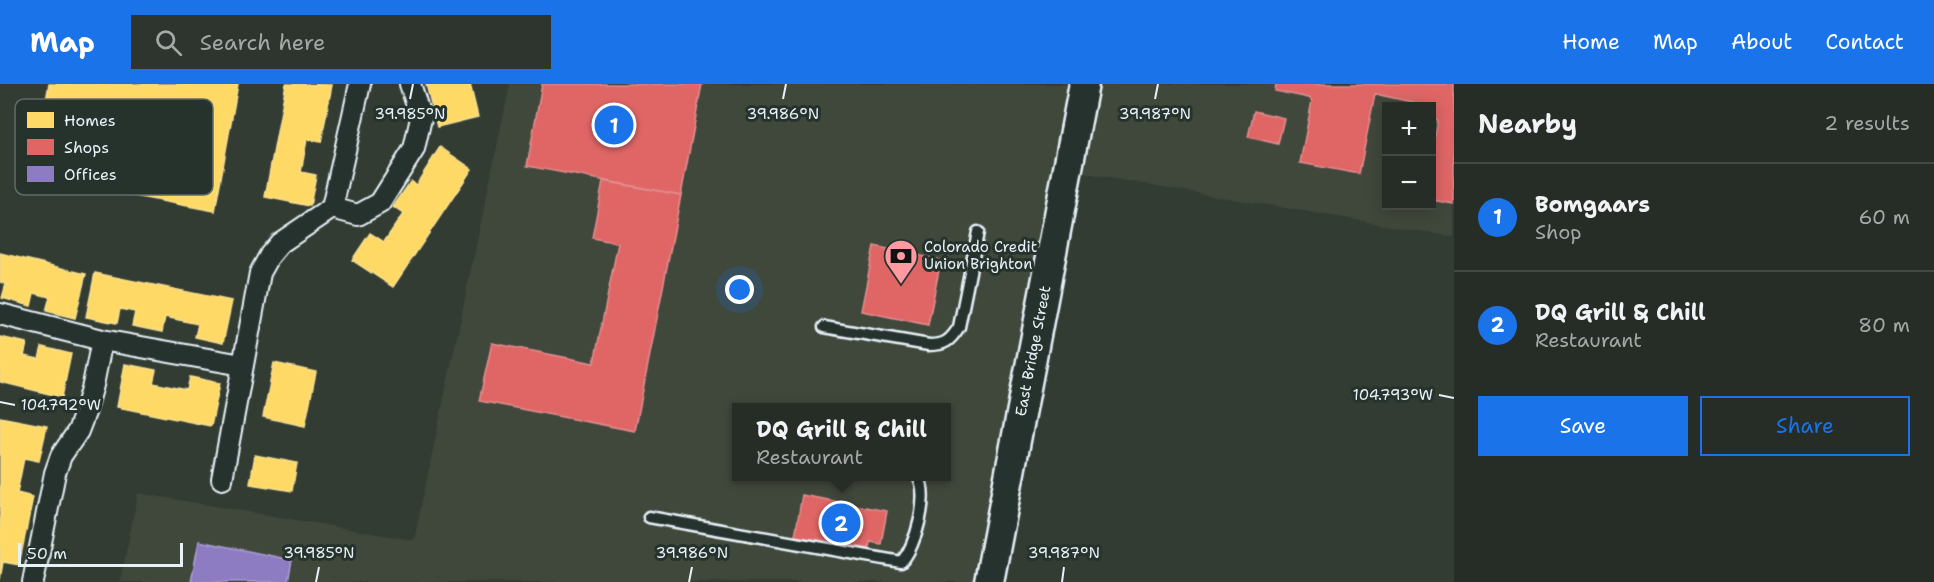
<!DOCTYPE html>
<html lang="en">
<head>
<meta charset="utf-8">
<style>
  body { margin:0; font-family:"Shantell Sans",sans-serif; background:#2e352e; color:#f1f3f6 }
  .controls { position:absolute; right:18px; top:18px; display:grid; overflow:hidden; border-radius:0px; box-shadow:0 3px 15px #0003 }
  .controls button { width:54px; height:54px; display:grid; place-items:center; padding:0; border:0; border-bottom:2px solid #424943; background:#262d26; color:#f1f3f6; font:30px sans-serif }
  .scale { position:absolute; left:18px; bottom:15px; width:165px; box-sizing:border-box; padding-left:6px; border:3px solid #e8f1f8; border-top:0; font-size:16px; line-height:21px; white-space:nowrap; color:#e8f1f8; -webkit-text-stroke:4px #26332d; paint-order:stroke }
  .you { position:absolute; left:740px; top:206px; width:21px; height:21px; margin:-15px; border:4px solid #fff; border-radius:50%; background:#1a73e8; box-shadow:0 0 0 9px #1a73e833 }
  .badge { display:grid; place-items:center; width:39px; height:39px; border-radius:50%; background:#1a73e8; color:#fff; font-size:20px; font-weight:700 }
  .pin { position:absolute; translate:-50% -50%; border:3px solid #fff; box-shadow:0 2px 6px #0006 }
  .popup { position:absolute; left:732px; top:319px; width:219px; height:78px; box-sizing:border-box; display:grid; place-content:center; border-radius:0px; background:#262d26; filter:drop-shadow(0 2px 4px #0005); font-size:20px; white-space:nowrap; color:#a4a8a7 }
  .popup b { font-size:22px; color:#f1f3f6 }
  .popup::after { content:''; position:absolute; left:50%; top:100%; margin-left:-12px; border:12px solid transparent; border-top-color:#262d26 }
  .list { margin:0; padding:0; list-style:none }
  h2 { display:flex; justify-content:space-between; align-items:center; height:78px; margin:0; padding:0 24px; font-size:26px }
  h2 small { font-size:20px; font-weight:400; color:#a4a8a7 }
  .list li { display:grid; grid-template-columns:39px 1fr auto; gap:18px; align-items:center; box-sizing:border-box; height:108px; padding:0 24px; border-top:2px solid #424943 }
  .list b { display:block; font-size:22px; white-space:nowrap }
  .list p { margin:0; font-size:20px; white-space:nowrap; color:#a4a8a7 }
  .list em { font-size:20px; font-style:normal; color:#a4a8a7 }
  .actions { display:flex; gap:12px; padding:18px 24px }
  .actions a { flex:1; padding:14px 0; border:2px solid #1a73e8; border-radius:0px; text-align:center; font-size:21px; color:#1a73e8 }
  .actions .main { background:#1a73e8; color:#fff }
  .icon { flex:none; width:33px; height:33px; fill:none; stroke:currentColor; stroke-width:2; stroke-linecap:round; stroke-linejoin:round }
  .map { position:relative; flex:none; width:1454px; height:498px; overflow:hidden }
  header { display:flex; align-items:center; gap:36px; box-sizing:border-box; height:84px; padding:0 30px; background:#1a73e8; color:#fff }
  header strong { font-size:28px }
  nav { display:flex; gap:33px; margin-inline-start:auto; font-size:21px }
  .search { width:420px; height:54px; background:#2e352e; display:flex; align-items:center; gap:15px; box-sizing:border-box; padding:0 21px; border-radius:0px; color:#a4a8a7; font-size:22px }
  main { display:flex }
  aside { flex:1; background:#262d26 }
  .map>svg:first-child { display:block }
  .built { fill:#40463a; fill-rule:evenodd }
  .homes { fill:#ffd966; stroke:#f8e092; stroke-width:1.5 }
  .shops { fill:#e06666; stroke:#e29092; stroke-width:1.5 }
  .offices { fill:#8e7cc3; stroke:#a99fd3; stroke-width:1.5 }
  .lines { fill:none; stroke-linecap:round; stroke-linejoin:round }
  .lane-casing { stroke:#e8f1f8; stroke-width:15 }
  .street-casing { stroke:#e8f1f8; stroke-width:24 }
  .secondary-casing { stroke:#e8f1f8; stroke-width:33 }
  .lane { stroke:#26332d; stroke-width:10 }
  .street { stroke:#26332d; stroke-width:20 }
  .secondary { stroke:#26332d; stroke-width:28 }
  .ticks { fill:none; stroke:#e8f1f8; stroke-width:2 }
  .labels { text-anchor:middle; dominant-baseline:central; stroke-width:6; stroke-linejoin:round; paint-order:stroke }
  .poi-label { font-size:15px; fill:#e8f1f8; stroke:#26332d; text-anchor:start }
  .street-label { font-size:15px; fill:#e8f1f8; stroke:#26332d }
  .key { fill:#26332d; stroke:#606c6a; stroke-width:1.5 }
  .key-label { font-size:16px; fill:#e8f1f8 }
  .ticks-label { font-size:15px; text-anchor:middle; fill:#e8f1f8; stroke:#26332d; stroke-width:6; stroke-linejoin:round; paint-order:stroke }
</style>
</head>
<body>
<header>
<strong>Map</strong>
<div class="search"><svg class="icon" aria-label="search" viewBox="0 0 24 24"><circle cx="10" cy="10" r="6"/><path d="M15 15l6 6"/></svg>Search here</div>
<nav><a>Home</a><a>Map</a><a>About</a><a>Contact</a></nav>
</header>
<main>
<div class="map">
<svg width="1454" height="498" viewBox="0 0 1454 498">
  <rect width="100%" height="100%" fill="#323c33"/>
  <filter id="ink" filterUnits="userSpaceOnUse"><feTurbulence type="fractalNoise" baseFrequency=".0167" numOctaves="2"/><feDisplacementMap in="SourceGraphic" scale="12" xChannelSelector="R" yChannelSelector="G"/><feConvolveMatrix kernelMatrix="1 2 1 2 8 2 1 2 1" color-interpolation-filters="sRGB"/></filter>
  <g filter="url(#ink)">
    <path class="built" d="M510 0H1454V153L1068 87 989 498H120L138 409 414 456ZM1386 22H1432V122H1386ZM736 324H946V392H736Z"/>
    <path class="homes" d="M49 0H238L215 127 32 93Z
      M286 0 332 1 321 58 307 55 301 88 316 91 310 122 265 113Z
      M426 0H470L478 33 437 43Z
      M440 63 472 85 393 203 352 176 370 149 384 158 403 130 393 123 411 97 416 101Z
      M0 169 86 190 75 234 46 227 50 213 34 209 31 222 2 214 6 200 0 198Z
      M95 189 232 217 223 259 195 253 198 240 165 233 162 248 132 242 135 228 120 225 117 239 86 233Z
      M0 253 27 259 24 272 39 275 42 263 71 270 62 313 0 298Z
      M274 279 316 288 305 342 263 333Z
      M125 280 156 286 153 299 187 306 190 293 220 299 211 342 117 323Z
      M0 333 47 342 39 377 24 374 17 409 33 413 19 481 3 478 0 496Z
      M255 371 297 379 292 407 250 400Z"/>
    <path class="shops" d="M542 0H702L681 111 527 82Z
      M1276 0H1454V120L1432 116V67L1438 36 1432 35V22H1417L1412 18 1375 10 1359 90 1300 79 1312 17 1309 14 1275 7Z
      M1254 27 1284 34 1278 60 1248 53Z
      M603 97 681 111 635 347 479 317 492 259 594 279 618 159 592 154Z
      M874 162 941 176 928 241 861 227Z
      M802 411 887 427 881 460 870 458 869 465 795 452Z"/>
    <path class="offices" d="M199 457 292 476 288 498H191Z"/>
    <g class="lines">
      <g class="lane-casing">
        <path id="lane" d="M824 243 929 261C945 261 950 257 959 243L978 148
          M649 433 901 478C916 463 930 411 918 392"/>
      </g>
      <g class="street-casing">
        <path id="street" d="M332 124 358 131 380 119 414 65 421 34 410 0
          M0 230 102 256 242 281
          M222 395 260 189 270 171 280 159 332 124 360 0
          M33 498 55 389 61 372 78 347 86 326 93 301 102 256"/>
      </g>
      <g class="secondary-casing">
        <path id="secondary" d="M989 498 1084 0"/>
      </g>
      <use href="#lane" class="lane"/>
      <use href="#street" class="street"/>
      <use href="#secondary" class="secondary"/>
    </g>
  </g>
  <path class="ticks" d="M410 15 413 0M783 15 786 0M1155 15 1158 0M1439 311 1454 314M0 318 15 321M316 498 319 483M689 498 692 483M1062 498 1064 483"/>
  <defs>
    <g id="bank-pin" transform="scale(1.725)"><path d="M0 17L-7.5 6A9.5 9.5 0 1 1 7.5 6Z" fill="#ff9aa2" stroke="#26332d"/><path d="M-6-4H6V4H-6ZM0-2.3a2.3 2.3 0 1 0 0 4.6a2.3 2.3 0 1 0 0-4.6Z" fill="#111"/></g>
  </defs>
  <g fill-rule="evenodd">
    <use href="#bank-pin" x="901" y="172"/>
  </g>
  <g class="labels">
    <g class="poi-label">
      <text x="924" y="163">Colorado Credit<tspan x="924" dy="17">Union Brighton</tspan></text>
    </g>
    <g class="street-label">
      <text transform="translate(1033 267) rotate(-79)">East Bridge Street</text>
    </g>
  </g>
  <rect x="15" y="15" width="198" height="96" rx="9" class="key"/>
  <rect x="27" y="28" width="27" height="16" fill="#ffd966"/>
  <rect x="27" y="55" width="27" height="16" fill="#e06666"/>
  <rect x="27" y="82" width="27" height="16" fill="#8e7cc3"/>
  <g class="key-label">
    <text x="64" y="42">Homes</text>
    <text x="64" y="69">Shops</text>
    <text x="64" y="96">Offices</text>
  </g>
  <g class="ticks-label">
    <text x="410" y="35">39.985°N</text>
    <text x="783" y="35">39.986°N</text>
    <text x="1155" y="35">39.987°N</text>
    <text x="1393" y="316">104.793°W</text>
    <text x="61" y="326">104.792°W</text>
    <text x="319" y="474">39.985°N</text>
    <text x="692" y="474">39.986°N</text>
    <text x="1064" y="474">39.987°N</text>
  </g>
</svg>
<div class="controls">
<button>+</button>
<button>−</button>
</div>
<div class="scale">50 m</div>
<div class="you"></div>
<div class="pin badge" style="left:614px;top:41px">1</div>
<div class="pin badge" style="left:841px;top:439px">2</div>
<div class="popup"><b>DQ Grill &amp; Chill</b>Restaurant</div>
</div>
<aside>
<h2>Nearby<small>2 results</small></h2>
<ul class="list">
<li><span class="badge">1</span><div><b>Bomgaars</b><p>Shop</p></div><em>60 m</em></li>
<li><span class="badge">2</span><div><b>DQ Grill &amp; Chill</b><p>Restaurant</p></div><em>80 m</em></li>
</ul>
<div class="actions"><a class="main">Save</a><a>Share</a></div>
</aside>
</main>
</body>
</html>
